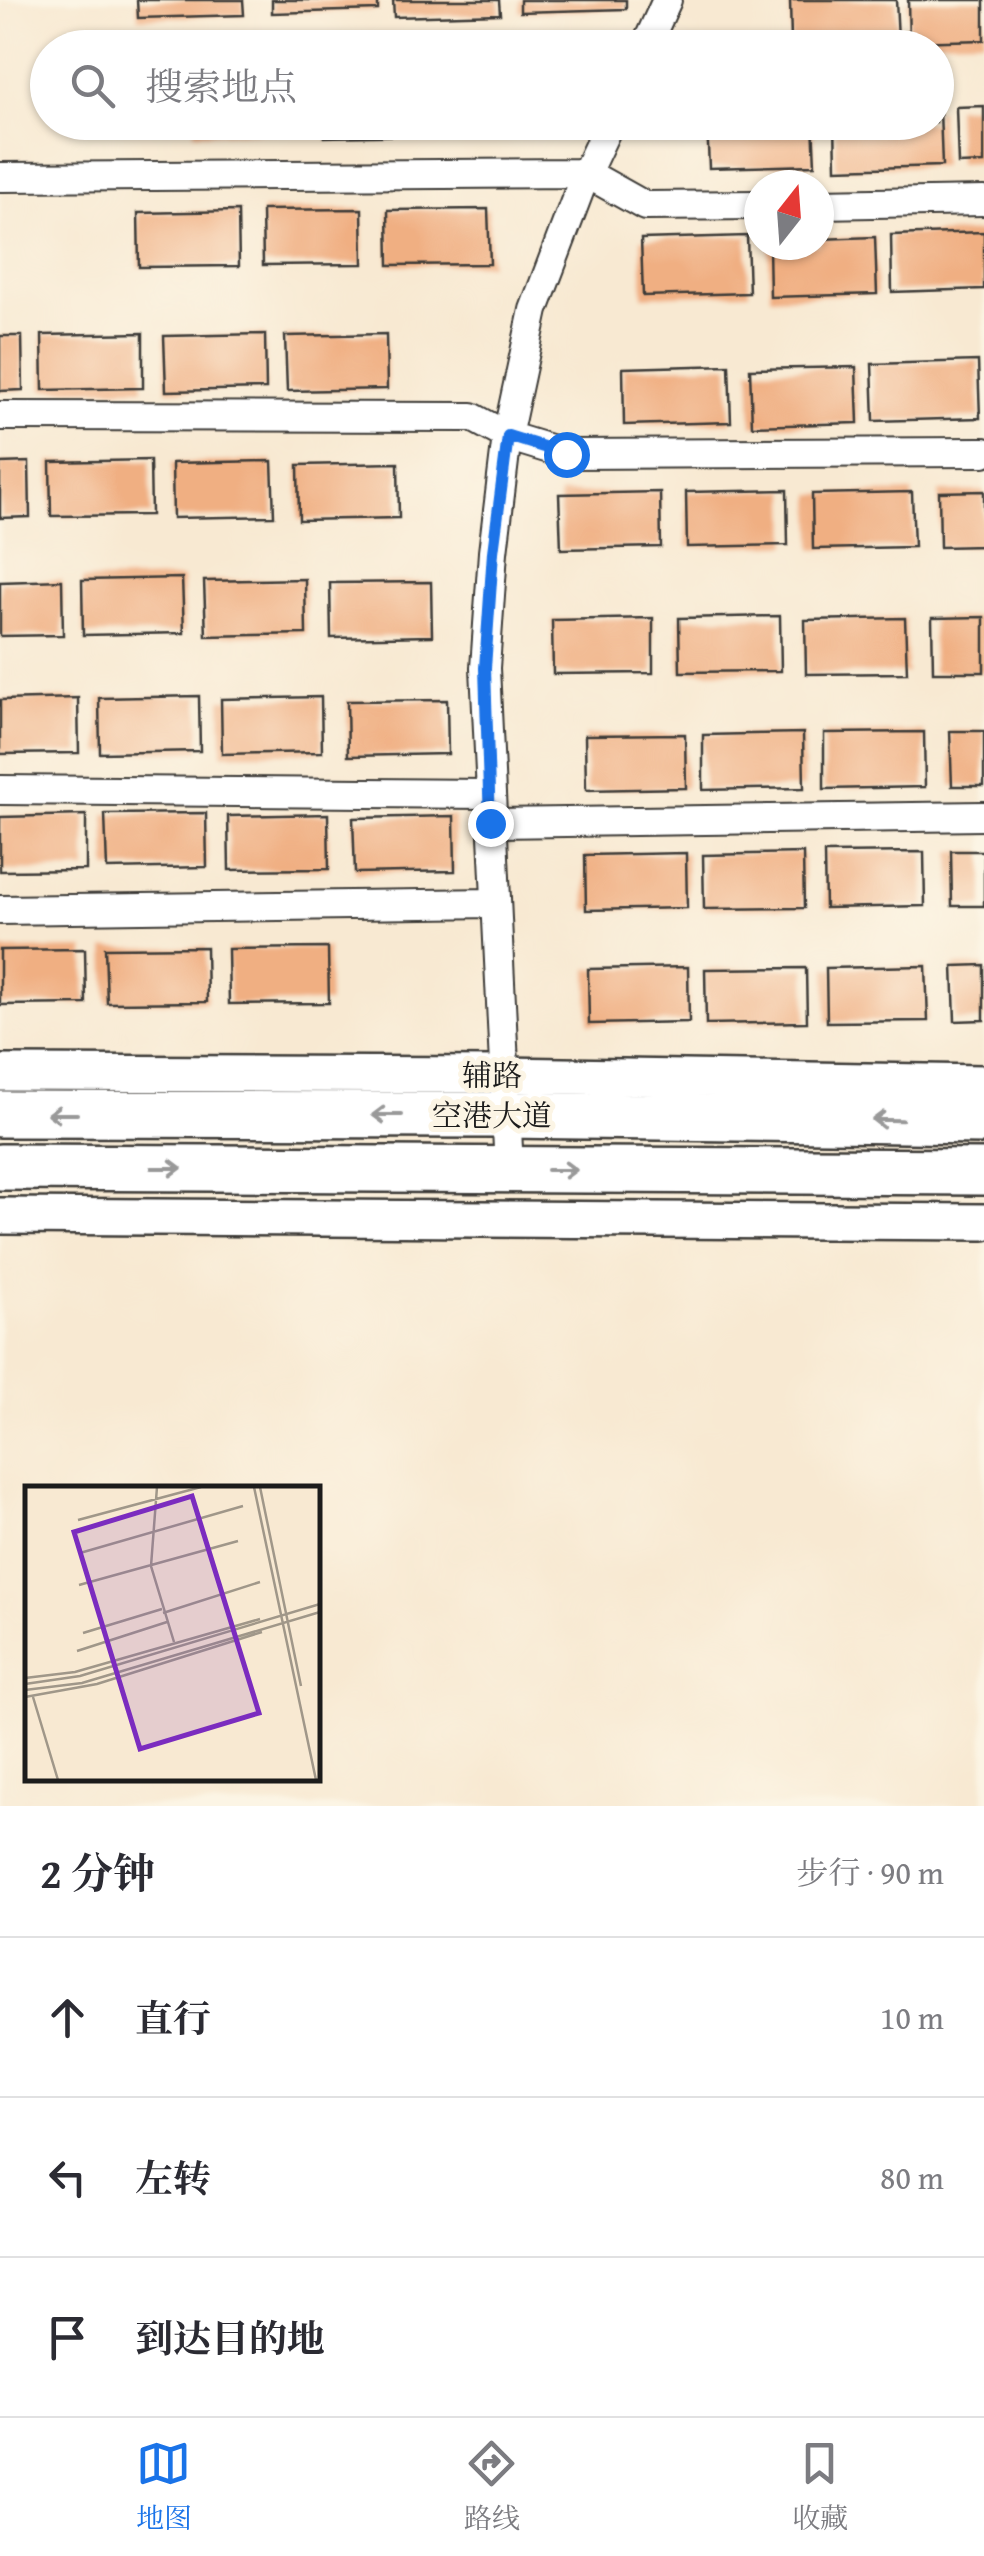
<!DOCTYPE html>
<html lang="zh">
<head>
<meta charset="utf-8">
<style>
  body { margin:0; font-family:"Gentium Book Plus","Noto Serif SC",serif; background:#f2f2f3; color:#2b2b33 }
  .compass { position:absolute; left:744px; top:170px; width:90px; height:90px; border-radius:50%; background:#fff; box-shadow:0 2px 8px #0004; rotate:17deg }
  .stop { position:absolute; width:30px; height:30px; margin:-22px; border:8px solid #1a73e8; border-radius:50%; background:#fff }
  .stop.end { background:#1a73e8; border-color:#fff; box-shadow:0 2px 10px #0008 }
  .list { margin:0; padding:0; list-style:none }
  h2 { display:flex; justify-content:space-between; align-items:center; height:130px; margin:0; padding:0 40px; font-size:42px }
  h2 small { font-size:32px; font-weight:400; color:#7c7c81 }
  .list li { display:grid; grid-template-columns:65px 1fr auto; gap:30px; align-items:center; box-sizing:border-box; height:160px; padding:0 40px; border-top:2px solid #e1e1e2 }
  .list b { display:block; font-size:38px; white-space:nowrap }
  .list em { font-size:32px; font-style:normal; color:#7c7c81 }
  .icon { flex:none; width:55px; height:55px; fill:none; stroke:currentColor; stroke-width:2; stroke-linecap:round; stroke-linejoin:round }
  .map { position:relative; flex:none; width:984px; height:1806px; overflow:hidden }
  .search { position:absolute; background:#fff; box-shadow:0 2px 8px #0004; left:30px; right:30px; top:30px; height:110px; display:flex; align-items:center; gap:25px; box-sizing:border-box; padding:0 35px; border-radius:55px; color:#7c7c81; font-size:38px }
  .sheet { height:610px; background:#fff }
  nav { display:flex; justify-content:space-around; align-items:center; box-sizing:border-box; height:140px; border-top:2px solid #e1e1e2; background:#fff; font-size:28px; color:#7c7c81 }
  nav a { display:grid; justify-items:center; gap:5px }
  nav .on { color:#1a73e8 }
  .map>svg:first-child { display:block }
  .building { fill:#f0af82 }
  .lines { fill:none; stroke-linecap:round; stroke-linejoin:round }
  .minor-casing { stroke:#3d3b37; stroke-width:32 }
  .tertiary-casing { stroke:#3d3b37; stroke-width:40 }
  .primary-casing { stroke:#3d3b37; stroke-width:50 }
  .minor { stroke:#fff; stroke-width:28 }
  .tertiary { stroke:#fff; stroke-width:35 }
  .primary { stroke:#fff; stroke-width:45 }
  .oneway { stroke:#999 }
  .route { stroke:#1a73e8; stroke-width:12 }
  .labels { text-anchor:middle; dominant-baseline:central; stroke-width:10; stroke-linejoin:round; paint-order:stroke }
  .street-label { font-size:30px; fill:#1c1c1c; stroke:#fcf5e5 }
  .inset-road { fill:none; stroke:#a09789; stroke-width:2.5 }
  .view { fill:#7b2cbf; fill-opacity:0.15; stroke:#7b2cbf; stroke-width:5 }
  .inset-edge { fill:none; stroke:#1c1c1c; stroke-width:5 }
</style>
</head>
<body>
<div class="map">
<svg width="984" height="1806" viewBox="0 0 984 1806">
  <rect width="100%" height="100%" fill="#fcf5e5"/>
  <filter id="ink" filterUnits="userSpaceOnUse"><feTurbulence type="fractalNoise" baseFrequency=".01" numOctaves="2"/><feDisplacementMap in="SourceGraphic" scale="20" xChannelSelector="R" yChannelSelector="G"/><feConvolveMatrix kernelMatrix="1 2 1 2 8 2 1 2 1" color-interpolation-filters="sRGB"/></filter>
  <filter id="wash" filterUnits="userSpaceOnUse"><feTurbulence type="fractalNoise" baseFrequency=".0048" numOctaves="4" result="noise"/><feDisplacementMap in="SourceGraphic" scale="40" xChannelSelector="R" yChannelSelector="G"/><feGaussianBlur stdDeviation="2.25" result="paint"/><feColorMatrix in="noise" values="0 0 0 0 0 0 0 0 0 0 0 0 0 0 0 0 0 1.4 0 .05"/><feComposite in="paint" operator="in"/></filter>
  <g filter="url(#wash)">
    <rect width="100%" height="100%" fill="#f8e9d2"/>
    <g id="blocks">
      <path class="building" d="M137 0H243L244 15 138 18Z
        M272 0H378V10L272 13Z
        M393 0H499L500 14 394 17Z
        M520 0H626V9L520 12Z
        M790 0H896L898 39 791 42Z
        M908 0H984V40L909 42Z
        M984 106V163L958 164 956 107Z
        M936 110H940L942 166 836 169 835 122H936Z
        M194 122H294V132L194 133Z
        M324 122H424L425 135 324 137Z
        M441 122H542V134L442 135Z
        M707 122H813L815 165 709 168Z
        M362 209 363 264 263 265 262 210Z
        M488 209 490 264 389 265 388 210Z
        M238 211 239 266 139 267 138 213Z
        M984 232V289L892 292 891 235Z
        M747 236 749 293 643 296 641 239Z
        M875 237 877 294 770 297 769 245H819V239Z
        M143 333V388L43 390 42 335Z
        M265 334 266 389 166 391 164 336Z
        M386 334 387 389 287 391 285 336Z
        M0 336H22L23 390 0 391Z
        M978 361 980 418 874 421 872 364Z
        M729 365 731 422 624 425 623 368Z
        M856 367 858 423 752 426 750 369Z
        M150 460 151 515 51 516 50 462Z
        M272 461 274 516 173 518 172 463Z
        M29 462 30 517 0 518V463Z
        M398 463 399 518 299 520 298 465Z
        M787 490 788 545 687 547 686 492Z
        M984 491V546L940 547 939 492Z
        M660 492 661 547 561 549 559 494Z
        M912 492 914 547 813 549 812 494Z
        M182 578 184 633 83 635 82 580Z
        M305 579 306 634 206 636 204 581Z
        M62 580 63 635 0 636V582Z
        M431 582 432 636 331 638 330 583Z
        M780 616 781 671 680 672 679 618Z
        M984 617V672H933L932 618Z
        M653 618V673L553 674 552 620Z
        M905 618 907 673 806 674 805 620Z
        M199 696 200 751 100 753 99 698Z
        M321 697 322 752 222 754 221 699Z
        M78 698 79 753 0 754V700Z
        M447 700 448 754 348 756 347 701Z
        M950 731H984V786H952Z
        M924 732 925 787 824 789V733Z
        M803 733 804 788 703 790V735Z
        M685 734 686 788 586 790 585 735Z
        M206 813 207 867 107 869 105 814Z
        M328 814 329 869 229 870 228 816Z
        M86 815V870L0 871V817Z
        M454 816 455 871 355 873 353 818Z
        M951 851H984V906H952Z
        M924 852 925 906 825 908 824 853Z
        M686 853 687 908 586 910 585 855Z
        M803 853 804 908 704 909 703 855Z
        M206 947 207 1002 107 1003 105 948Z
        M328 948 329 1003 229 1004 228 949Z
        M85 949 86 1004 0 1005V950Z
        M984 965V1020L955 1021 953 966Z
        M926 966 928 1021 827 1022 826 968Z
        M688 967 689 1022 589 1024 588 969Z
        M806 968 807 1022 706 1024 705 969Z"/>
    </g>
  </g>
  <g filter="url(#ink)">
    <use href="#blocks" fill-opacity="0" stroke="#3d3b37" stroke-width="2.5"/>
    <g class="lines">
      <g class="minor-casing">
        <path id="minor" d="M645 48 667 0
          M0 177 586 173 645 206 759 205
          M819 204 984 201
          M0 416 472 417 507 436 566 454 984 452
          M0 790 489 794
          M490 823 984 816
          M0 910 494 903
          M509 1170 485 668 493 552 507 436 534 310 586 173 610 122"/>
      </g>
      <g class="tertiary-casing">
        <path id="tertiary" d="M0 1073 503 1075 984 1083
          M0 1216 984 1222"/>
      </g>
      <g class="primary-casing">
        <path id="primary" d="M0 1114 505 1115 984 1121
          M0 1167 984 1172"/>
      </g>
      <use href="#minor" class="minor"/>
      <use href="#tertiary" class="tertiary"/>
      <use href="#primary" class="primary"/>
    </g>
    <defs><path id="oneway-shaft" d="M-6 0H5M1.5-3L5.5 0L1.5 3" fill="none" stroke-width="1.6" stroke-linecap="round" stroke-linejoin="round" transform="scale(2.5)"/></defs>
    <g class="oneway">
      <use href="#oneway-shaft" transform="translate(62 1114) rotate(-180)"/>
      <use href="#oneway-shaft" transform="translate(387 1115) rotate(-180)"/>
      <use href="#oneway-shaft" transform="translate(887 1120) rotate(-179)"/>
      <use href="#oneway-shaft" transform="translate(167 1168)"/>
      <use href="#oneway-shaft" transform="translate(562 1170)"/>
    </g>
  </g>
  <g class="lines" filter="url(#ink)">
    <path class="route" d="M490 823 485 668 493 552 508 436 566 454"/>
  </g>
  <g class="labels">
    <g class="street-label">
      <text x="492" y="1075">辅路</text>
      <text x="492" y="1115">空港大道</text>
    </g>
  </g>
  <g transform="translate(25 1486)">
    <rect width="295" height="295" fill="#f8e9d2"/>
    <path class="inset-road" d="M132 1 126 80 149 156M229 1 291 294M235 1 276 200M53 34 176 1M55 67 218 20M54 99 213 55M138 127 235 96M58 147 137 123M52 165 142 136M0 192 50 186 235 133M0 198 55 190 295 118M0 204 57 197 295 126M0 211 72 198 237 146M8 211 33 294"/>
    <path class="view" d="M167 10 234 227 115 263 49 46Z"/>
    <rect width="295" height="295" class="inset-edge"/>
  </g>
</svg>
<svg class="compass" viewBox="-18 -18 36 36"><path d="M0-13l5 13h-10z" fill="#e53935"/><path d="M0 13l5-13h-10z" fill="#7c7c81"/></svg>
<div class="stop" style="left:566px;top:454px"></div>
<div class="stop end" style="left:490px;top:823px"></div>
<div class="search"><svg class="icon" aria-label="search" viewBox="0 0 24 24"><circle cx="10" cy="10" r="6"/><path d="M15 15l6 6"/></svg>搜索地点</div>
</div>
<section class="sheet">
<h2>2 分钟<small>步行 · 90 m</small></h2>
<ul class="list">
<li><svg class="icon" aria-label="ahead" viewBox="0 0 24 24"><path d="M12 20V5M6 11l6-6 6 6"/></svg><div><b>直行</b></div><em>10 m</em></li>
<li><svg class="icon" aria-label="left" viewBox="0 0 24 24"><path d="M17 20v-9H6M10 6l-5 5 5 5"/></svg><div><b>左转</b></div><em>80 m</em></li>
<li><svg class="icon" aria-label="arrive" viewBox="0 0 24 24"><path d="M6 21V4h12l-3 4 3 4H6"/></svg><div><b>到达目的地</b></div></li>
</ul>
</section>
<nav>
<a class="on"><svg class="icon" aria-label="map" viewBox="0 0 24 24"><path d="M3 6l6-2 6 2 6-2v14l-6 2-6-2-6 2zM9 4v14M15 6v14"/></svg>地图</a>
<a><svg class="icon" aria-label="directions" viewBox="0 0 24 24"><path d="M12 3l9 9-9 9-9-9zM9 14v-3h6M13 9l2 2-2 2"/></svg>路线</a>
<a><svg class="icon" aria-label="saved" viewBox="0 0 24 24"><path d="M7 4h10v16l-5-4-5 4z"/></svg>收藏</a>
</nav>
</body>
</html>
